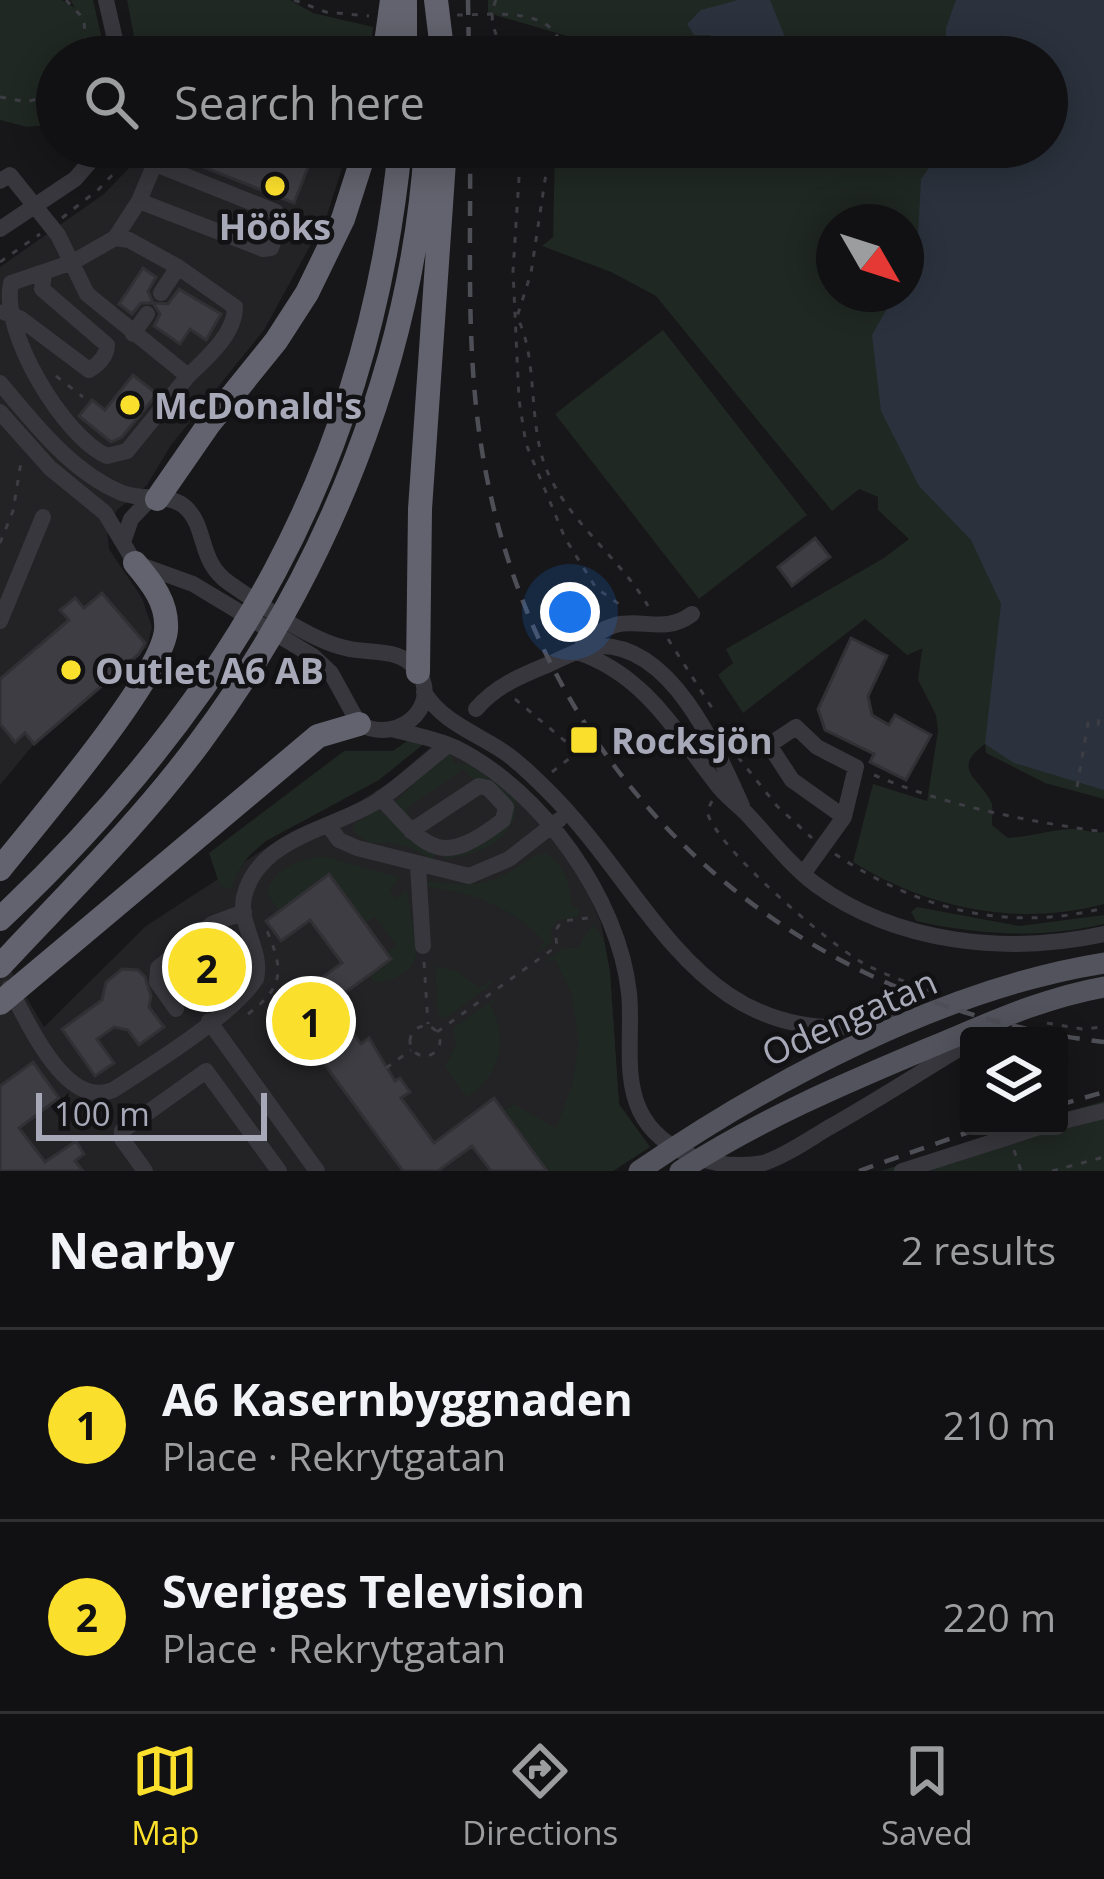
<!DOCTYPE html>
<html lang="en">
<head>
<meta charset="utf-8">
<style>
  body { margin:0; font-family:"Open Sans",sans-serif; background:#1a191b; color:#f1f3f6 }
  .controls { position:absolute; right:36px; bottom:36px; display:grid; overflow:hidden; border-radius:12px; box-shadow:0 6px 30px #0003 }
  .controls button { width:108px; height:108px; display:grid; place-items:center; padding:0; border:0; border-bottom:3px solid #303032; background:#111012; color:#f1f3f6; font:60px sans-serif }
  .compass { position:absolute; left:816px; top:204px; width:108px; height:108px; border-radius:50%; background:#111012; box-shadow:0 6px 30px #0003; rotate:129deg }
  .scale { position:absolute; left:36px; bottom:30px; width:231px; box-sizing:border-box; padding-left:12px; border:6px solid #a7a9b9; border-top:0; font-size:33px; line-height:42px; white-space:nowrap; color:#a7a9b9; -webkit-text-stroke:9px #121113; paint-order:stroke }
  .you { position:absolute; left:570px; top:612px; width:42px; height:42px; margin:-30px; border:9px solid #fff; border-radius:50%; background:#1a73e8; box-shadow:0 0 0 18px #1a73e833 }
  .badge { display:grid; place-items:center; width:78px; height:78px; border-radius:50%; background:#fadf2c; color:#111; font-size:39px; font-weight:700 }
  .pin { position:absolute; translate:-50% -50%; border:6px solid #fff; box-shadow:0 3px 12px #0006 }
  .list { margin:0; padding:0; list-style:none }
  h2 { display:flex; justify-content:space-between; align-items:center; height:156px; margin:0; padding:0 48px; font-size:51px }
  h2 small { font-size:39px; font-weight:400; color:#9c9d9f }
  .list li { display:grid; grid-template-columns:78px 1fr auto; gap:36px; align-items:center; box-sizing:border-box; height:192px; padding:0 48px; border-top:3px solid #303032 }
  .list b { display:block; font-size:45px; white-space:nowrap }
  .list p { margin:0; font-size:39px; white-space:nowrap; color:#9c9d9f }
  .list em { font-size:39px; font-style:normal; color:#9c9d9f }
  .icon { flex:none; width:66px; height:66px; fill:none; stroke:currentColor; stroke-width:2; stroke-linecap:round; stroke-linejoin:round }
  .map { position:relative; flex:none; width:1104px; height:1171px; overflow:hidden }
  .search { position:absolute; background:#111012; box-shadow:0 6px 30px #0003; left:36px; right:36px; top:36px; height:132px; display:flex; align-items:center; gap:30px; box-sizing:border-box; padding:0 42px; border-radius:66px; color:#9c9d9f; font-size:45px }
  .sheet { height:540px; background:#111012 }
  nav { display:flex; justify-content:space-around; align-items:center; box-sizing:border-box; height:168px; border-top:3px solid #303032; background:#111012; font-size:33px; color:#9c9d9f }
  nav a { display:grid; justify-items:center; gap:6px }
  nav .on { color:#fadf2c }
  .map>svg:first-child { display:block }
  .built { fill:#232225 }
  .green { fill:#202823; fill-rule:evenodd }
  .water { fill:#2b323d }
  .building { fill:#3e3d43; stroke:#313034; stroke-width:3 }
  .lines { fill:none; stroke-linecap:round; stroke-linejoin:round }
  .path { stroke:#3d3d44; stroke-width:3; stroke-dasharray:6 9; stroke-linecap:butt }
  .minor { stroke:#37373d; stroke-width:16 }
  .major { stroke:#53535d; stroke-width:21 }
  .highway { stroke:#63636f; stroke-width:24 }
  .rail { stroke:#4e4e56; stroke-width:4.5; stroke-dasharray:15 12; stroke-linecap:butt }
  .poi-dot { fill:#fadf2c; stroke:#121113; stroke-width:4.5 }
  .labels { text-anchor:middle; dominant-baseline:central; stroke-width:9; stroke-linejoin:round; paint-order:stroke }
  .poi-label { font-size:36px; font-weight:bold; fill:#a7a9b9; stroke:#121113; text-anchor:start }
  .street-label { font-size:36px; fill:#a7a9b9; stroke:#121113 }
</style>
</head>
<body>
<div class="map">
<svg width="1104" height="1171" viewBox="0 0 1104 1171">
  <rect width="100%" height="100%" fill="#171618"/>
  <path class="built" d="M141 147H349L327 215 264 330 171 445 147 485 117 510 107 529 109 549 142 598 152 627 147 647 34 744 0 785V267L104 194 130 167Z
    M433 745 452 751 506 790 554 838 585 886 601 923 610 972 619 1104 650 1147 613 1171H0V952L44 1027 146 926 281 838 352 806 390 782Z"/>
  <path class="green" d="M0 0H62L75 8 70 0H93L106 57H57V124L27 127 0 120Z
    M127 0H290L313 13 373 27 370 57H224L179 49 167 57H138Z
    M488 0H1104V799L1045 783 986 753 985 744C949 770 982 779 992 804 993 807 992 822 992 825L1008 838C1029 837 1055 829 1073 829 1085 829 1092 834 1104 832V904C1019 927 928 909 853 862L873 784 927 801 938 731 936 715 918 680 922 649 926 647 907 655 865 619 743 713 718 675 733 663 726 649 884 558 909 539 878 510V497L859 489 832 511 656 296 611 272 542 246 553 237 555 147H1047V57H565L567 36 488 13ZM834 222H906V294H834Z
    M663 330 807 515 699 599 555 414Z
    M407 741 425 743 379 780 266 841C250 854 236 868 232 889L220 886 209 853 344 751H393Z
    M450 750 455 764H471L515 798C522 838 479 856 445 859L442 854 474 849 503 827 491 782 471 778 464 769 407 808 411 819 395 802Z
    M379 809 403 833 435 853 433 860C413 847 394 840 371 844L354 833V824Z
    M544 853C565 862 572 888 571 905L579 908 578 916 557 921 551 931 552 942 535 954 544 942C512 907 474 893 429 887L427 898 425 886 429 881C460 885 481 888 509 872 522 865 529 856 544 853Z
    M315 857H328L400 878 390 890 396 898 407 890 417 948C417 970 394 983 374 982L369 975 391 959 387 953 396 945 375 917 365 923 329 875 279 912 267 893C273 870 294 862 315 857Z
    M917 907 1019 926 1104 915V924C1039 939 980 935 916 921L911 912Z
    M594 925 604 941 610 972 619 1104 650 1147 613 1171H547L503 1111 514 1104 556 1128 572 1085 579 1044 571 993 555 959 542 964 563 948H579L586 932Z
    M435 966 457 971 479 988 491 980 493 983 445 1019 438 1014Z
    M500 995 491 1005C509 1042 500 1075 467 1098L445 1067 456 1044 453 1028Z
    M1104 1101V1171H881L1019 1126H1059V1114Z"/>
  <path class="water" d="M738 0H770L787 42 784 57H731L710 35H694L687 24 701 10Z
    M956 0H1104V790L1014 763 985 744 1001 604 971 540 919 486 881 411 872 335 895 294H906V274L917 253 921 179 944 147H1047V57H946V28Z"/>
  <path class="building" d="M153 147H316L294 203Z
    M143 268 156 277 148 291 153 303H141L132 314 119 304Z
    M179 289 221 314 206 340 190 329 180 344 154 326 160 314 153 303 168 304Z
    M133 375 157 394 122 437 111 442 79 416 92 400 105 410Z
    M815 538 830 557 792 586 778 567Z
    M102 593 145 643 139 654 34 744 25 733 15 742 0 724V679L69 620 60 610 75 598 84 608Z
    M851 638 887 656 868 696 872 715 889 725 895 715 931 735 906 780 870 762 874 754 825 730 818 709Z
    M329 874 391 959 331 1003 361 1044 369 1038 395 1081 400 1078 410 1092 401 1098 434 1143 494 1098 547 1171H491L472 1146 438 1171H403L298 1028 288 1035 273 1014 342 963 310 920 281 941 266 921Z
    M220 935 243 964 194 1000 173 972Z
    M122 969 138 970 145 977 151 996 149 1007 164 1027 139 1045 128 1030 114 1027 97 1039 114 1063 95 1076 62 1029 102 1000 106 982Z
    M33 1062 59 1098 19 1128 45 1162 76 1141 84 1154 75 1161 83 1171H0V1086Z"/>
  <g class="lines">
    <path class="path" d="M66 0 84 19 86 57
      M294 0 326 12 369 16
      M496 0C486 22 498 37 506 57
      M457 15C493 15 562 4 562 57
      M0 97 27 102 57 92
      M521 147 513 271 519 400 526 444 565 538 596 588 622 606
      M550 147 531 273 517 317C538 357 528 416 544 463 564 519 619 556 648 606
      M62 218 99 189 118 169
      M0 262 40 234
      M56 376 83 397
      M0 543 13 511 21 462
      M668 639 714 711
      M515 699 578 752
      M738 757 777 806 812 838
      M552 772 584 747
      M874 775C946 806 1026 821 1104 832
      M1077 787 1088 723 1098 725 1099 719
      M712 801 707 811C714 846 829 944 863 963 884 975 910 983 933 992
      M835 854C918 909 1006 933 1104 908
      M424 962 428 1024
      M248 1014C287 985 283 967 264 924
      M1047 1023 1082 1029 1104 1027
      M410 1041a15 15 0 1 1 30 0a15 15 0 1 1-30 0Z
      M437 1032 557 946 555 931 562 921 588 918
      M386 1068 411 1050
      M65 1098C83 1117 98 1117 120 1105
      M1014 1150 1021 1171
      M1052 1171 1104 1157"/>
    <path class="minor" d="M106 0 119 57
      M113 147 276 212 281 221 271 248 263 249 139 201
      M0 181 10 175 58 235 87 294 188 376C207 358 235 334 235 307L178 267 129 240 115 238 73 262 11 283C0 332 64 437 107 456L127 451 188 376
      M0 229 75 179 103 147
      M115 238 139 201 155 163
      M161 293 178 267
      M4 312 21 319 89 370C98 365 107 356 107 345L42 289 44 274
      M133 334 147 314
      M0 383C35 424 71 472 122 493 143 501 167 493 184 506 208 526 197 561 229 583 261 605 313 643 350 649 370 653 395 649 411 664 448 698 403 747 359 724L331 673 313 656 193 584 135 563 105 513 50 468 0 412
      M123 542 131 519 149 500
      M0 621 43 517
      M582 647C625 600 655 642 692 614
      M577 652C646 675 676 733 719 787 727 797 737 804 745 812 769 837 788 863 815 884 897 944 1008 955 1104 934
      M424 692C442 722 476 733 504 752 519 762 532 775 545 788 657 897 696 1059 893 1022
      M476 709C496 686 520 676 547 665 564 658 581 647 600 646 672 645 717 750 742 806
      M796 727 817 747 856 767 844 817 792 780 769 745Z
      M395 730C415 735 437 739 456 748 541 790 619 899 629 993 633 1031 623 1076 640 1111 661 1154 718 1171 764 1163 787 1155 808 1140 828 1128 876 1101 922 1071 969 1043
      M381 798C428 850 441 868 503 820L506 807 488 788 479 786 411 831
      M328 825 339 840 357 848 469 876 509 859 559 820
      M418 866 423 946
      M803 874 844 817
      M9 988C28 1021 65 1110 113 1090 153 1064 230 1017 256 979 263 950 238 925 244 897 258 838 332 829 376 802 399 787 420 767 442 750
      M176 1009 157 982 158 968 212 924 244 912
      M209 1021 317 1171
      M1059 1122 1104 1111
      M145 1171 122 1139V1131L206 1071 279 1171
      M902 1171 1043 1126"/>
    <path class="major" d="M639 1171C770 1081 945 988 1104 963
      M680 1171C759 1120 843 1084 929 1048 987 1024 1042 998 1104 987"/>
    <path class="highway" d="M436 0 443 57
      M384 57 392 0
      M405 57V2
      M157 499 209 424 276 341 307 293 343 219 366 147
      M418 672 420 509 445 147
      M0 869C34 826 162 677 166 630 168 603 152 583 135 563
      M0 919C230 703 369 466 400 147
      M0 966C68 893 140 823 200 742 327 571 412 361 426 147
      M0 1003 318 736 359 724"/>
    <path class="rail" d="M468 0 469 57
      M470 147C471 243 466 343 480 438 528 766 776 1003 1104 1042
      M1059 1105 1104 1092
      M859 1171 986 1126"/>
  </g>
  <g class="poi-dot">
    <circle cx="275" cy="186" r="12"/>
    <circle cx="130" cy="405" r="12"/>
    <circle cx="71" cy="670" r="12"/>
    <rect x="569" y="725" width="30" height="30" rx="6"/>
  </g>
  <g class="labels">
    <g class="poi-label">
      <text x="275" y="226" text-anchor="middle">Hööks</text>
      <text x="154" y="405">McDonald's</text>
      <text x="95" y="670">Outlet A6 AB</text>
      <text x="611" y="740">Rocksjön</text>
    </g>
    <g class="street-label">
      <text transform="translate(849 1017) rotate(-24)">Odengatan</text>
    </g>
  </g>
</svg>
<div class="controls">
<button><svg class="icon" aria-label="layers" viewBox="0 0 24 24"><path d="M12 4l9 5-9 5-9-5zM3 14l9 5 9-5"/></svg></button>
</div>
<svg class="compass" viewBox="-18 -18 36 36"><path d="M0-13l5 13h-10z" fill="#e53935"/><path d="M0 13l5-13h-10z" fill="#9c9d9f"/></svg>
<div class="scale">100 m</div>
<div class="you"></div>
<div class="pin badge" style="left:311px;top:1021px">1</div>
<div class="pin badge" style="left:207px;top:967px">2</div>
<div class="search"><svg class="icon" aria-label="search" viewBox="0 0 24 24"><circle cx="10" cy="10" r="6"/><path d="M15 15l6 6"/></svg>Search here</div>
</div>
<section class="sheet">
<h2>Nearby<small>2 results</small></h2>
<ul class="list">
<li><span class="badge">1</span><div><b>A6 Kasernbyggnaden</b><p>Place · Rekrytgatan</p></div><em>210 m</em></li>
<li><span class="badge">2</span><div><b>Sveriges Television</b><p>Place · Rekrytgatan</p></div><em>220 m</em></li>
</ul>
</section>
<nav>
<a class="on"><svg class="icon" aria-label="map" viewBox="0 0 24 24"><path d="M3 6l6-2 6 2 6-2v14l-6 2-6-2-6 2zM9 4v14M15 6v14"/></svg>Map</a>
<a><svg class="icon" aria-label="directions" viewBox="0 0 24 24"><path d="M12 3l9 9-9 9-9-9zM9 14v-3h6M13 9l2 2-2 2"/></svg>Directions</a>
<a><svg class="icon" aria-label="saved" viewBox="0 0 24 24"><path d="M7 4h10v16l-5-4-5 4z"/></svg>Saved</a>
</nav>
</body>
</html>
